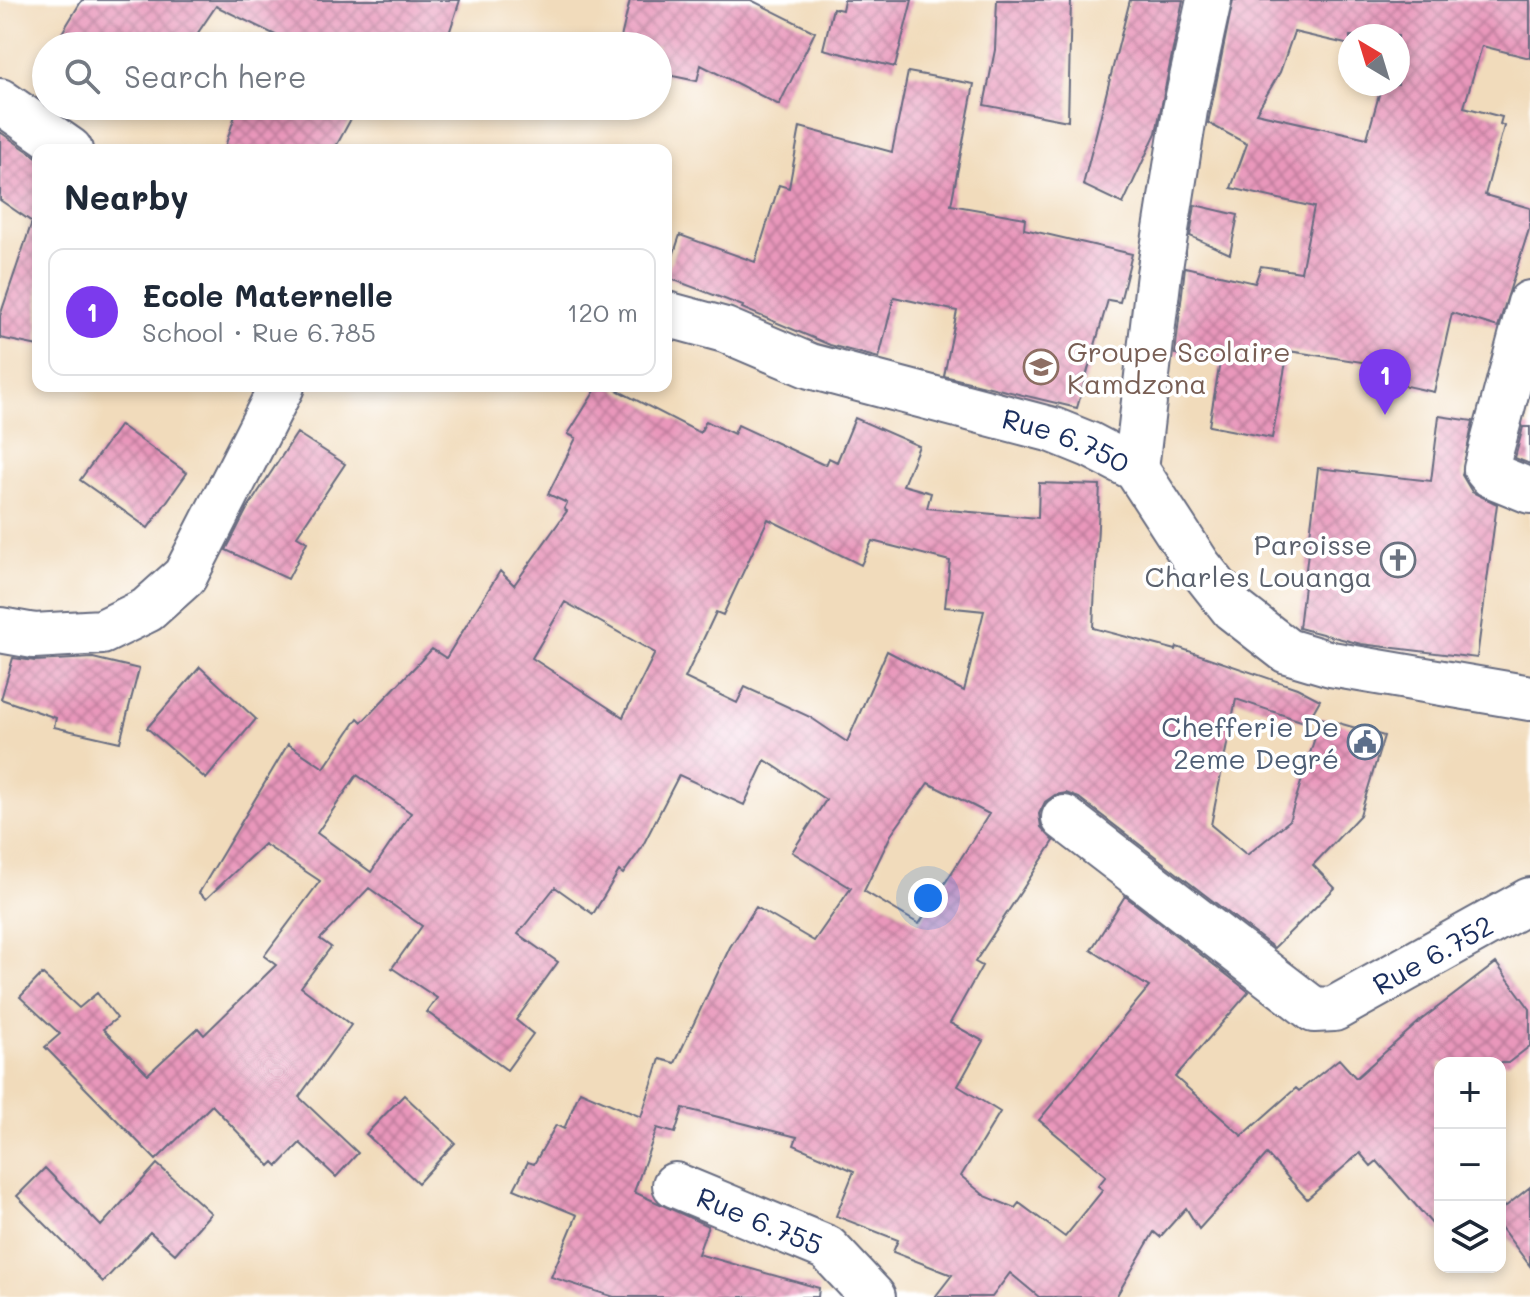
<!DOCTYPE html>
<html lang="en">
<head>
<meta charset="utf-8">
<style>
  body { margin:0; font-family:Mali,sans-serif; background:#f6f6f7; color:#1f2937 }
  .controls { position:absolute; right:24px; bottom:24px; display:grid; overflow:hidden; border-radius:16px; box-shadow:0 4px 12px #0003 }
  .controls button { width:72px; height:72px; display:grid; place-items:center; padding:0; border:0; border-bottom:2px solid #e0e1e3; background:#fff; color:#1f2937; font:40px sans-serif }
  .compass { position:absolute; left:1338px; top:24px; width:72px; height:72px; border-radius:50%; background:#fff; box-shadow:0 4px 12px #0003; rotate:322deg }
  .you { position:absolute; left:928px; top:898px; width:28px; height:28px; margin:-20px; border:6px solid #fff; border-radius:50%; background:#1a73e8; box-shadow:0 0 0 12px #1a73e833 }
  .badge { display:grid; place-items:center; width:52px; height:52px; border-radius:50%; background:#7c3aed; color:#fff; font-size:26px; font-weight:700 }
  .pin { position:absolute; translate:-50% -66px; filter:drop-shadow(0 2px 4px #0008) }
  .pin::after { content:''; position:absolute; top:42px; width:28px; height:24px; background:inherit; clip-path:polygon(0 0,100% 0,50% 100%) }
  .list { margin:0; padding:0; list-style:none }
  h2 { display:flex; justify-content:space-between; align-items:center; height:104px; margin:0; padding:0 32px; font-size:34px }
  h2 small { font-size:26px; font-weight:400; color:#747a83 }
  .list li { display:grid; grid-template-columns:52px 1fr auto; gap:24px; align-items:center; box-sizing:border-box; height:128px; margin:0 16px 16px; padding:0 16px; border:2px solid #e0e1e3; border-radius:16px }
  .list b { display:block; font-size:30px; white-space:nowrap }
  .list p { margin:0; font-size:26px; white-space:nowrap; color:#747a83 }
  .list em { font-size:26px; font-style:normal; color:#747a83 }
  .icon { flex:none; width:44px; height:44px; fill:none; stroke:currentColor; stroke-width:2; stroke-linecap:round; stroke-linejoin:round }
  .map { position:relative; flex:none; width:1530px; height:1297px; overflow:hidden }
  .search { position:absolute; background:#fff; box-shadow:0 4px 12px #0003; left:32px; top:32px; width:640px; height:88px; display:flex; align-items:center; gap:20px; box-sizing:border-box; padding:0 28px; border-radius:44px; color:#747a83; font-size:30px }
  .panel { position:absolute; background:#fff; box-shadow:0 4px 12px #0003; left:32px; top:144px; width:640px; height:248px; border-radius:16px }
  .map>svg:first-child { display:block }
  .building { fill:url(#building-cross-hatch); fill-rule:evenodd }
  .lines { fill:none; stroke-linecap:round; stroke-linejoin:round }
  .minor-casing { stroke:#666b7f; stroke-width:48 }
  .minor { stroke:#fff; stroke-width:44 }
  .labels { text-anchor:middle; dominant-baseline:central; stroke-width:7; stroke-linejoin:round; paint-order:stroke }
  .education-label { font-size:28px; fill:#785e54; stroke:#fff; text-anchor:start }
  .street-label { font-size:28px; fill:#1b2f5e; stroke:#fff }
  .worship-label { font-size:28px; fill:#5b616d; stroke:#fff; text-anchor:end }
  .service-label { font-size:28px; fill:#4e5e75; stroke:#fff; text-anchor:end }
</style>
</head>
<body>
<div class="map">
<svg width="1530" height="1297" viewBox="0 0 1530 1297">
  <defs>
    <pattern id="building-cross-hatch" width="8" height="8" patternUnits="userSpaceOnUse" patternTransform="scale(2)"><rect width="8" height="8" fill="#e997bb"/><path d="M0 0l8 8M0 8l8-8" fill="none" stroke="#bc7c9b"/></pattern>
  </defs>
  <rect width="100%" height="100%" fill="#fff"/>
  <filter id="ink" filterUnits="userSpaceOnUse"><feTurbulence type="fractalNoise" baseFrequency=".0125" numOctaves="2"/><feDisplacementMap in="SourceGraphic" scale="16" xChannelSelector="R" yChannelSelector="G"/><feConvolveMatrix kernelMatrix="1 2 1 2 8 2 1 2 1" color-interpolation-filters="sRGB"/></filter>
  <filter id="wash" filterUnits="userSpaceOnUse"><feTurbulence type="fractalNoise" baseFrequency=".006" numOctaves="4" result="noise"/><feDisplacementMap in="SourceGraphic" scale="32" xChannelSelector="R" yChannelSelector="G"/><feGaussianBlur stdDeviation="1.8" result="paint"/><feColorMatrix in="noise" values="0 0 0 0 0 0 0 0 0 0 0 0 0 0 0 0 0 1.4 0 .05"/><feComposite in="paint" operator="in"/></filter>
  <g filter="url(#wash)">
    <rect width="100%" height="100%" fill="#f1dbbb"/>
    <g id="blocks">
      <path class="building" d="M82 0H460L445 46H298L216 6 189 46H54Z
        M630 0H751L815 32 779 105 701 65 697 81 658 73V46H619Z
        M844 0H912L895 67 823 49 833 8 842 10Z
        M997 0H1071L1068 121 984 105 995 50Z
        M1130 0H1183L1156 133 1123 204 1083 185Z
        M1233 0H1530V58L1482 46 1464 107 1502 117 1500 124 1504 126 1485 195 1530 208V226L1498 327 1452 313 1434 392 1366 377 1369 363 1288 351 1272 438 1209 426 1220 362 1175 354 1185 267 1255 283 1261 266 1301 272 1314 207 1231 188 1247 144 1208 123ZM1294 32 1350 45V36H1398V84H1382L1367 138 1256 113 1280 72Z
        M908 72 974 84 951 205 1025 218 1024 229 1132 254 1120 302 1108 300 1077 408 944 376 957 311 894 297 879 358 830 345 742 308 743 306 666 277 680 235 755 262 779 185 789 188 800 127 892 152Z
        M238 106H358L334 150H224Z
        M0 132 38 158V346L0 338V316L32 222 0 200Z
        M1195 205 1238 215 1230 254 1190 236Z
        M598 386H609L700 433 706 421 734 434 738 425 822 464 826 465 829 458 837 462 855 418 919 446 903 485 931 493 927 508 1038 518 1039 483 1100 485 1093 628 1176 650 1177 647 1297 688 1320 700 1307 723 1236 699 1211 825 1247 855 1289 821 1321 718 1384 736 1360 815 1313 865 1335 888 1274 948 1079 798 1066 793 1055 795 1045 802 1039 814 1041 827 1054 841 975 962 982 966 950 1023 983 1041 958 1086 1000 1112 961 1176 985 1196 1015 1208 1019 1203 1065 1237 1103 1190 1098 1186 1106 1176 1039 1120 1149 987 1091 950 1125 896 1249 992 1175 1077 1242 1136 1296 1088 1299 1091 1339 1059 1356 1078 1421 1020 1496 963 1530 1009V1046L1508 1063H1440V1233L1377 1161 1371 1166 1360 1153 1307 1199 1267 1154 1199 1229 1186 1208 1160 1237 1154 1232 1116 1297H1039L1010 1273 992 1297H935L952 1275 893 1252 898 1240 836 1216 854 1171 794 1145 797 1137 683 1108 675 1133 657 1128 634 1192 708 1226 698 1254 819 1288 818 1297H614L551 1277 577 1215 514 1189 528 1162 534 1164 556 1125 564 1129 580 1091 641 1117 660 1059 675 1063 730 947 756 907 814 941 851 888 792 852 826 800 765 760 744 805 679 775 641 849 623 874 619 871 593 914 555 887 518 934 558 962 516 1020 533 1034 507 1070 427 1012 437 998 392 968 422 926 369 888 320 939 331 947 301 987 351 1025 299 1097 358 1153 336 1177 300 1143 278 1166 274 1162 270 1166 212 1105 156 1160 45 1047 60 1034 20 997 42 974 79 1008 97 993 117 1018 103 1029 148 1074 198 1028 204 1035 276 965 264 956 320 881 264 844 206 899 199 893 288 744 324 768 358 718 362 722 432 649 446 658 500 571 514 585 567 511 564 509 567 503 548 494 576 438 568 434ZM768 519 861 565 872 541 950 561 945 607 984 611 964 691 887 651 847 742 810 717 745 687 737 703 685 678 716 612 723 615ZM565 602 655 653 623 717 532 658ZM357 775 411 813 371 872 317 833ZM928 783 989 814 919 924 864 891 891 835Z
        M1439 416 1473 421 1462 475 1472 492 1497 504 1477 658 1361 644 1299 628 1318 468 1431 481Z
        M120 425 187 473 148 528 80 480Z
        M1523 427H1530V464L1515 458Z
        M297 433 345 464 297 536 307 542 288 579 226 550 247 509Z
        M13 658 35 661 93 658 139 669 120 742 54 727 56 718 1 699Z
        M200 667 256 719 206 779 147 728Z
        M404 1095 455 1143 418 1183 366 1134Z
        M157 1164 211 1213 175 1254 150 1232 103 1282 17 1196 45 1168 101 1226Z
        M1530 1187V1266L1500 1226V1211Z"/>
    </g>
  </g>
  <g filter="url(#ink)">
    <use href="#blocks" fill-opacity="0" stroke="#666b7f" stroke-width="2"/>
    <g class="lines">
      <g class="minor-casing">
        <g id="minor">
          <path d="M0 101 70 150"/>
          <path d="M1530 303 1486 469 1491 475 1530 491"/>
          <path id="s1" d="M666 314 725 330 810 366 1053 430 1090 445 1136 469 1199 566 1233 609 1287 651 1331 664 1530 698"/>
          <path d="M1136 469 1159 274 1185 110 1209 0"/>
          <path d="M0 630 34 636 102 632 147 610 185 576 282 386"/>
          <path id="s2" d="M1064 818 1314 1010 1334 1009 1530 900"/>
          <path id="s3" d="M675 1185 827 1248 873 1297"/>
        </g>
      </g>
      <use href="#minor" class="minor"/>
    </g>
  </g>
  <defs>
    <g id="school-ring" transform="scale(1.8)"><circle r="9.5" fill="#fff" stroke="#8d6e63" stroke-width="1.5"/><path d="M0-5L7-2L0 1L-7-2ZM-4 1L0 2.5L4 1V4Q0 6-4 4Z" fill="#8d6e63"/></g>
    <g id="church-ring" transform="scale(1.8)"><circle r="9.5" fill="#fff" stroke="#6b7280" stroke-width="1.5"/><path d="M-1.2-6h2.4v3.5h3.3v2.4h-3.3V6h-2.4V-.1h-3.3v-2.4h3.3Z" fill="#6b7280"/></g>
    <g id="civic-ring" transform="scale(1.8)"><circle r="9.5" fill="#fff" stroke="#5c6f8a" stroke-width="1.5"/><path d="M-.6-6.5H3V-4.5H.6V-3L4-1V1h2V6H-6V1h2V-1L-.6-3ZM-1.2 2.5V6h2.4V2.5Z" fill="#5c6f8a"/></g>
  </defs>
  <g fill-rule="evenodd">
    <use href="#school-ring" x="1041" y="367"/>
    <use href="#church-ring" x="1398" y="560"/>
    <use href="#civic-ring" x="1365" y="742"/>
  </g>
  <g class="labels">
    <g class="education-label">
      <text x="1067" y="351">Groupe Scolaire<tspan x="1067" dy="32">Kamdzona</tspan></text>
    </g>
    <g class="street-label">
      <text stroke="none"><textPath href="#s1" startOffset="420">Rue 6.750</textPath></text>
      <text stroke="none"><textPath href="#s2" startOffset="448">Rue 6.752</textPath></text>
      <text stroke="none"><textPath href="#s3" startOffset="92">Rue 6.755</textPath></text>
    </g>
    <g class="worship-label">
      <text x="1372" y="544">Paroisse<tspan x="1372" dy="32">Charles Louanga</tspan></text>
    </g>
    <g class="service-label">
      <text x="1339" y="726">Chefferie De<tspan x="1339" dy="32">2eme Degré</tspan></text>
    </g>
  </g>
</svg>
<div class="controls">
<button>+</button>
<button>−</button>
<button><svg class="icon" aria-label="layers" viewBox="0 0 24 24"><path d="M12 4l9 5-9 5-9-5zM3 14l9 5 9-5"/></svg></button>
</div>
<svg class="compass" viewBox="-18 -18 36 36"><path d="M0-13l5 13h-10z" fill="#e53935"/><path d="M0 13l5-13h-10z" fill="#747a83"/></svg>
<div class="you"></div>
<div class="pin badge" style="left:1385px;top:415px">1</div>
<div class="search"><svg class="icon" aria-label="search" viewBox="0 0 24 24"><circle cx="10" cy="10" r="6"/><path d="M15 15l6 6"/></svg>Search here</div>
<section class="panel">
<h2>Nearby<small></small></h2>
<ul class="list">
<li><span class="badge">1</span><div><b>Ecole Maternelle</b><p>School · Rue 6.785</p></div><em>120 m</em></li>
</ul>
</section>
</div>
</body>
</html>
